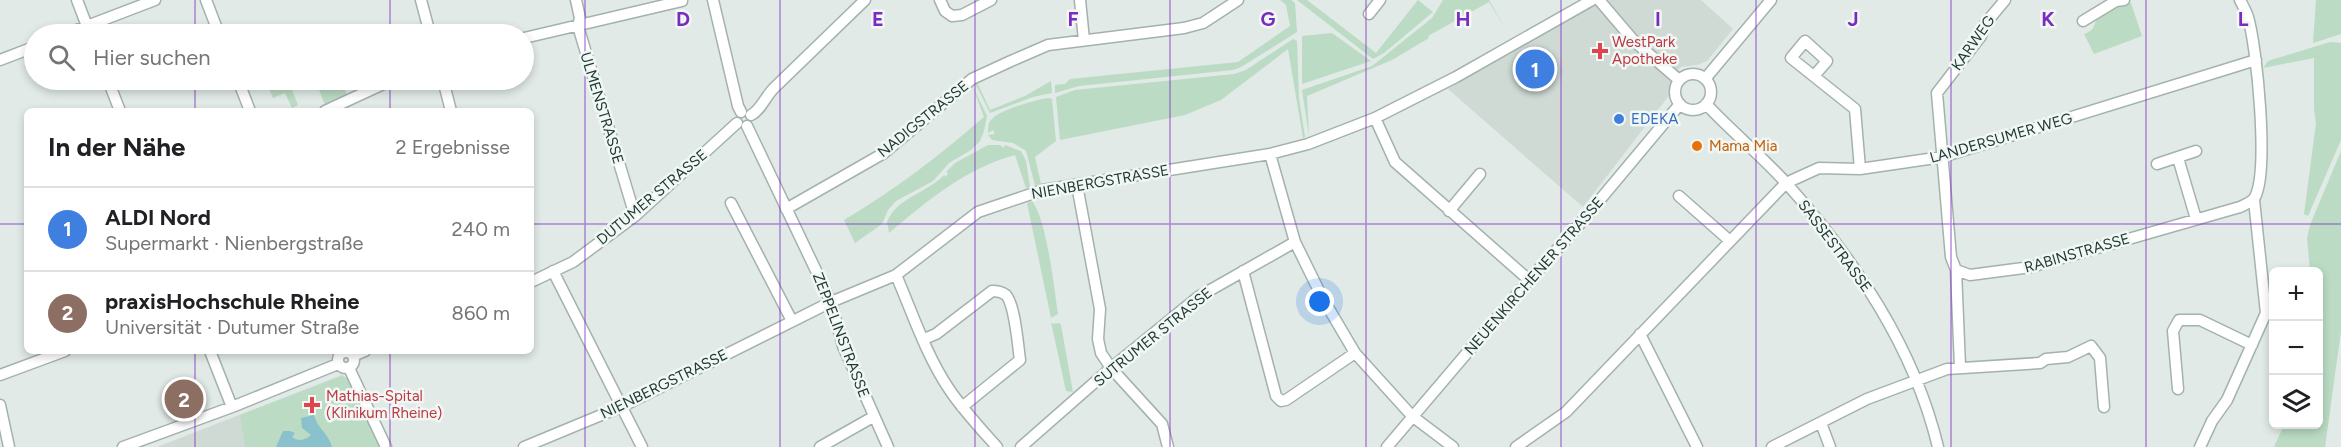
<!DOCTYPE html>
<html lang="de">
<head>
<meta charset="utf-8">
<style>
  body { margin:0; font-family:Figtree,sans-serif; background:#f2f2f2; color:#202124 }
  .controls { position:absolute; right:18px; bottom:18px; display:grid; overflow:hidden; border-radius:9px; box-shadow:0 3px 9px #0003 }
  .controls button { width:54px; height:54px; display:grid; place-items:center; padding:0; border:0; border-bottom:2px solid #e0e0e0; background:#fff; color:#202124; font:30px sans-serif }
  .you { position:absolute; left:1320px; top:302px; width:21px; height:21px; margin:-15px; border:4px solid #fff; border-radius:50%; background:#1a73e8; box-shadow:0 0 0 9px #1a73e833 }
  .badge { display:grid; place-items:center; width:39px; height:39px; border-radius:50%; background:#7b4e3f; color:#fff; font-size:20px; font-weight:700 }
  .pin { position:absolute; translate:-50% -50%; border:3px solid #fff; box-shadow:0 2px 6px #0006 }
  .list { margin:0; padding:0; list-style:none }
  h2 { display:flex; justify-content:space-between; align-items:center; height:78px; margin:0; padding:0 24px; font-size:26px }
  h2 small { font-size:20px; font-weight:400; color:#757577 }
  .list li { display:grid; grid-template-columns:39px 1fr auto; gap:18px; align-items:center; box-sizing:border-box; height:84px; padding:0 24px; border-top:2px solid #e0e0e0 }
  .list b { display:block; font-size:22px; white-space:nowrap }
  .list p { margin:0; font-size:20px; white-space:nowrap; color:#757577 }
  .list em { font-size:20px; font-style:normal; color:#757577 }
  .icon { flex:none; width:33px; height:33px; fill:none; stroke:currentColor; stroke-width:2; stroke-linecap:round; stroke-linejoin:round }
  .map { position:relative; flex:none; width:2341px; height:447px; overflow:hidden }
  .search { position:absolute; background:#fff; box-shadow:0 3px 9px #0003; left:24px; top:24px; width:510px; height:66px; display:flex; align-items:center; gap:15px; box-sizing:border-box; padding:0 21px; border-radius:33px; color:#757577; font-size:22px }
  .panel { position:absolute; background:#fff; box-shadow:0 3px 9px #0003; left:24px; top:108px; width:510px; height:246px; border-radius:9px }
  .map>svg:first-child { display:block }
  .built { fill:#cfdad5 }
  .green { fill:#bbdbc4 }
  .water { fill:#8bc1cd }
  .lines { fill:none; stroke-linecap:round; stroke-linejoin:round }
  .minor-casing { stroke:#a4b2ad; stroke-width:13 }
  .minor { stroke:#fff; stroke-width:10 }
  .grid { fill:none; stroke:#7b2cbf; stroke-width:1.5; stroke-opacity:0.55 }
  .health-dot { fill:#e0444e; stroke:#f1f7f4; stroke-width:2 }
  .shop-dot { fill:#3f7fe0; stroke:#f1f7f4; stroke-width:2 }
  .food-dot { fill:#e8710a; stroke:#f1f7f4; stroke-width:2 }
  .labels { text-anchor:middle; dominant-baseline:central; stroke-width:5; stroke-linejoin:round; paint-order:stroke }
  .health-label { font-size:15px; fill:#be3a42; stroke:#f1f7f4; text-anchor:start }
  .street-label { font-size:15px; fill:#223a34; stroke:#f1f7f4 }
  .shop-label { font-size:15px; fill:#366cbe; stroke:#f1f7f4; text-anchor:start }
  .food-label { font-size:15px; fill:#c56008; stroke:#f1f7f4; text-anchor:start }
  .grid-label { font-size:20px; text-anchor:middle; font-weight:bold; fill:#7b2cbf; stroke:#f1f7f4; stroke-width:5; stroke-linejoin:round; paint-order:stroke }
</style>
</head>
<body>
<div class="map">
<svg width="2341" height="447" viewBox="0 0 2341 447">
  <rect width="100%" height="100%" fill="#e1eae6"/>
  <path class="built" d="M1597 0H1701L1733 29 1707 61 1697 65 1681 67 1671 79V93L1583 207 1448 89Z
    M342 375 348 379 380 447H157Z"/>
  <path class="green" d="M1280 0H1291L1295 3 1297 32 1241 67 1233 70 1079 86 1055 93V85L1065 84 1070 79 1238 62 1290 26 1286 5Z
    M1297 0H1307L1376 53 1418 0 1433 12 1384 53 1373 59Z
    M1443 0H1489L1507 31 1489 2 1428 36 1429 38 1392 60 1307 96 1309 136 1302 90 1372 66 1432 18Z
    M2316 0H2341V34L2313 43Z
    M2131 3 2142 36 2094 54 2084 34C2096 30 2093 24 2099 16 2106 8 2121 4 2131 3Z
    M1332 33 1371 61 1302 84V36Z
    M1293 39 1297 41 1299 98 1305 137 1303 138 1288 49 1221 100 1185 115 1060 140 1056 97 1075 90 1234 74 1246 70Z
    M2330 42 2341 43V140L2308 216 2304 214 2316 123 2314 109V58L2263 68 2268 61Z
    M281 80H288L298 105 292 108 285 93 273 98 267 85Z
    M315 80H341L347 95 325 105Z
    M974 81 977 82 990 110 1025 96 1051 81 1052 93 1033 97 990 113Z
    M972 85 987 116 984 131 980 141 971 150 949 163 933 181 896 201 888 210 882 224 855 243 844 220C895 190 940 155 984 117Z
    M1049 98 1052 99 1056 141 1035 157 1041 184 1035 185 1026 151 1013 143 992 140 988 135 994 134V130L988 133C988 128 988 122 992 119 1000 110 1037 99 1049 98Z
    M988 145H1000L1004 148 1005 145 1021 151 1026 161 1030 187 1026 188 1015 155C966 168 927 201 889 233L887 222C897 197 926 194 944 175L946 177 948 173 946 172 955 163Z
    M2341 151V331L2325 447H2274L2284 425 2318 424V272L2310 271 2307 238 2310 225Z
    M1032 201C1047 220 1054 288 1058 314L1051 318 1027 203Z
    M1051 322 1053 324 1059 323 1061 325 1073 392 1066 391Z
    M342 376 348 379 379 447H245L240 415Z"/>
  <path class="water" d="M314 415C317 428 329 434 332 447H276L283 431H290L295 433 292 437C298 442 306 440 311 435L302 428 301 418Z"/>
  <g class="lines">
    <g class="minor-casing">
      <path id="minor" d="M77 0 90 34
        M206 0 219 34
        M421 0 430 34
        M576 0 580 18 578 26 635 216
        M713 0 738 106 741 112
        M940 0 945 11 952 16 962 15 991 0
        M1080 0 1084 40
        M1599 0 1634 41 1679 80
        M2005 0 1985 24 1981 36 1937 93 1951 257 1956 270 1970 275 2031 267 2240 207C2246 204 2252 202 2255 197 2269 170 2257 48 2248 17 2246 11 2243 6 2240 0
        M1369 14 1380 0
        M2083 21 2116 1 2124 0
        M66 34 155 0
        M524 38 682 1
        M0 60 34 47
        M1675 92a18 18 0 1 1 36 0a18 18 0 1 1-36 0Z
        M1814 76 1827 61 1805 41 1791 58 1855 109 1860 169
        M1705 79 1771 0
        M108 80 120 111
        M238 80 250 111
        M443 80 451 111
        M1706 104C1732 132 1762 156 1787 184 1855 260 1914 347 1938 447
        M325 111 392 80
        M751 115C761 110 765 97 774 88L865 0
        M1375 118 1395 162 1529 280
        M747 126 831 302 843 346 888 447
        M1270 154 1295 242 1322 297 1355 353 1412 416 1453 447
        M2178 158 2196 219
        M2157 164 2196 151
        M1077 185 1100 309 1098 339 1101 353 1111 368 1162 424 1168 447
        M1679 196 1730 241
        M731 203 792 321
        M786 209 884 153 972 79 1011 61 1048 45 1184 28 1203 23 1238 0
        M1449 211 1480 174
        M1956 270 1960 367
        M553 271 642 447
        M1243 271 1276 396 1281 401 1286 400 1355 353
        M896 275C912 312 926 355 949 389 963 410 980 428 997 447
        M531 282 573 262 635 216 737 123
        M1640 334 1697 447
        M924 339 936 334 992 291C997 291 1002 292 1006 295 1015 305 1018 346 1020 360L962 407
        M210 351 232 407
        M338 360a8 8 0 1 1 16 0a8 8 0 1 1-16 0Z
        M353 356 365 351
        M349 368 386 447
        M0 375 65 351
        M2178 389 2173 331 2179 320H2200L2252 345
        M0 405 9 447
        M1821 423 1830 447
        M123 447 232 407 338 364
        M524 447 623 406 831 302 896 275 978 212 1043 190 1270 154 1308 144 1375 118 1456 77 1592 0
        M820 447 873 417
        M1021 447 1111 368 1198 297 1295 242
        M1387 447 1529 280 1573 232 1680 104
        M1516 447 1566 412 1786 183 1819 168 1860 169 1942 157 2256 60
        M1772 447 1867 399 1947 369 2040 363 2046 359 2068 357 2091 346 2100 358 2104 407
        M2200 447 2212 421 2227 400 2266 313 2254 200"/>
    </g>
    <use href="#minor" class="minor"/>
  </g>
  <path class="grid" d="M195 0V34M390 0V34M585 0V447M780 0V447M975 0V447M1170 0V447M1366 0V447M1561 0V447M1756 0V447M1951 0V447M2146 0V447M195 80V111M390 80V111M0 224H27M531 224H2341M195 351V447M390 351V447"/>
  <g class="health-dot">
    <path d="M1597 42h6v6h6v6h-6v6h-6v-6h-6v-6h6z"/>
    <path d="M309 396h6v6h6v6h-6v6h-6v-6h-6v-6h6z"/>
  </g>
  <circle class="shop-dot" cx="1619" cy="119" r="6"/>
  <circle class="food-dot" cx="1697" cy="146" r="6"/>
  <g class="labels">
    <g class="health-label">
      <text x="1612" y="42">WestPark<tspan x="1612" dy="17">Apotheke</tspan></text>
      <text x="326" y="396">Mathias-Spital<tspan x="326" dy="17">(Klinikum Rheine)</tspan></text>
    </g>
    <g class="street-label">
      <text transform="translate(1973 43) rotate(-55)">KARWEG</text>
      <text transform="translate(602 108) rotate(73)">ULMENSTRASSE</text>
      <text transform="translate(923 119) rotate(-39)">NADIGSTRASSE</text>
      <text transform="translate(2001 138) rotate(-16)">LANDERSUMER WEG</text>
      <text transform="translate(1100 182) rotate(-10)">NIENBERGSTRASSE</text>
      <text transform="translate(652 197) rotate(-40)">DUTUMER STRASSE</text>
      <text transform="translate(1835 246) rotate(53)">SASSESTRASSE</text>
      <text transform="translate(2077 253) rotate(-16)">RABINSTRASSE</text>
      <text transform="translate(1534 276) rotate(-49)">NEUENKIRCHENER STRASSE</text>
      <text transform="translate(841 335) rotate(69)">ZEPPELINSTRASSE</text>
      <text transform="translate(1153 337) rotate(-39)">SUTRUMER STRASSE</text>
      <text transform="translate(664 384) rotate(-26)">NIENBERGSTRASSE</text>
    </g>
    <g class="shop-label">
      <text x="1631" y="119">EDEKA</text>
    </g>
    <g class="food-label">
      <text x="1709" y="146">Mama Mia</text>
    </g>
  </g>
  <g class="grid-label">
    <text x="683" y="26">D</text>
    <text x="878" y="26">E</text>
    <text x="1073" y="26">F</text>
    <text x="1268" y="26">G</text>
    <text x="1463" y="26">H</text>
    <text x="1658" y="26">I</text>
    <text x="1853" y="26">J</text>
    <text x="2048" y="26">K</text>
    <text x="2243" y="26">L</text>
  </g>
</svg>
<div class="controls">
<button>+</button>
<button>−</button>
<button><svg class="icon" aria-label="layers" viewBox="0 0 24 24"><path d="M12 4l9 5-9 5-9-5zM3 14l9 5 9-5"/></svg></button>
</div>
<div class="you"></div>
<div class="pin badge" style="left:1535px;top:69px;background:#3f7fe0">1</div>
<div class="pin badge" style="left:184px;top:399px;background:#8d6e63">2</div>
<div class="search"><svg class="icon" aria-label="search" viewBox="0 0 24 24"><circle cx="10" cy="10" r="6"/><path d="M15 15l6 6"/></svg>Hier suchen</div>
<section class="panel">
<h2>In der Nähe<small>2 Ergebnisse</small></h2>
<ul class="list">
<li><span class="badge" style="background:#3f7fe0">1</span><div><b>ALDI Nord</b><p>Supermarkt · Nienbergstraße</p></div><em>240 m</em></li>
<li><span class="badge" style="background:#8d6e63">2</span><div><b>praxisHochschule Rheine</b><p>Universität · Dutumer Straße</p></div><em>860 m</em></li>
</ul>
</section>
</div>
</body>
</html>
